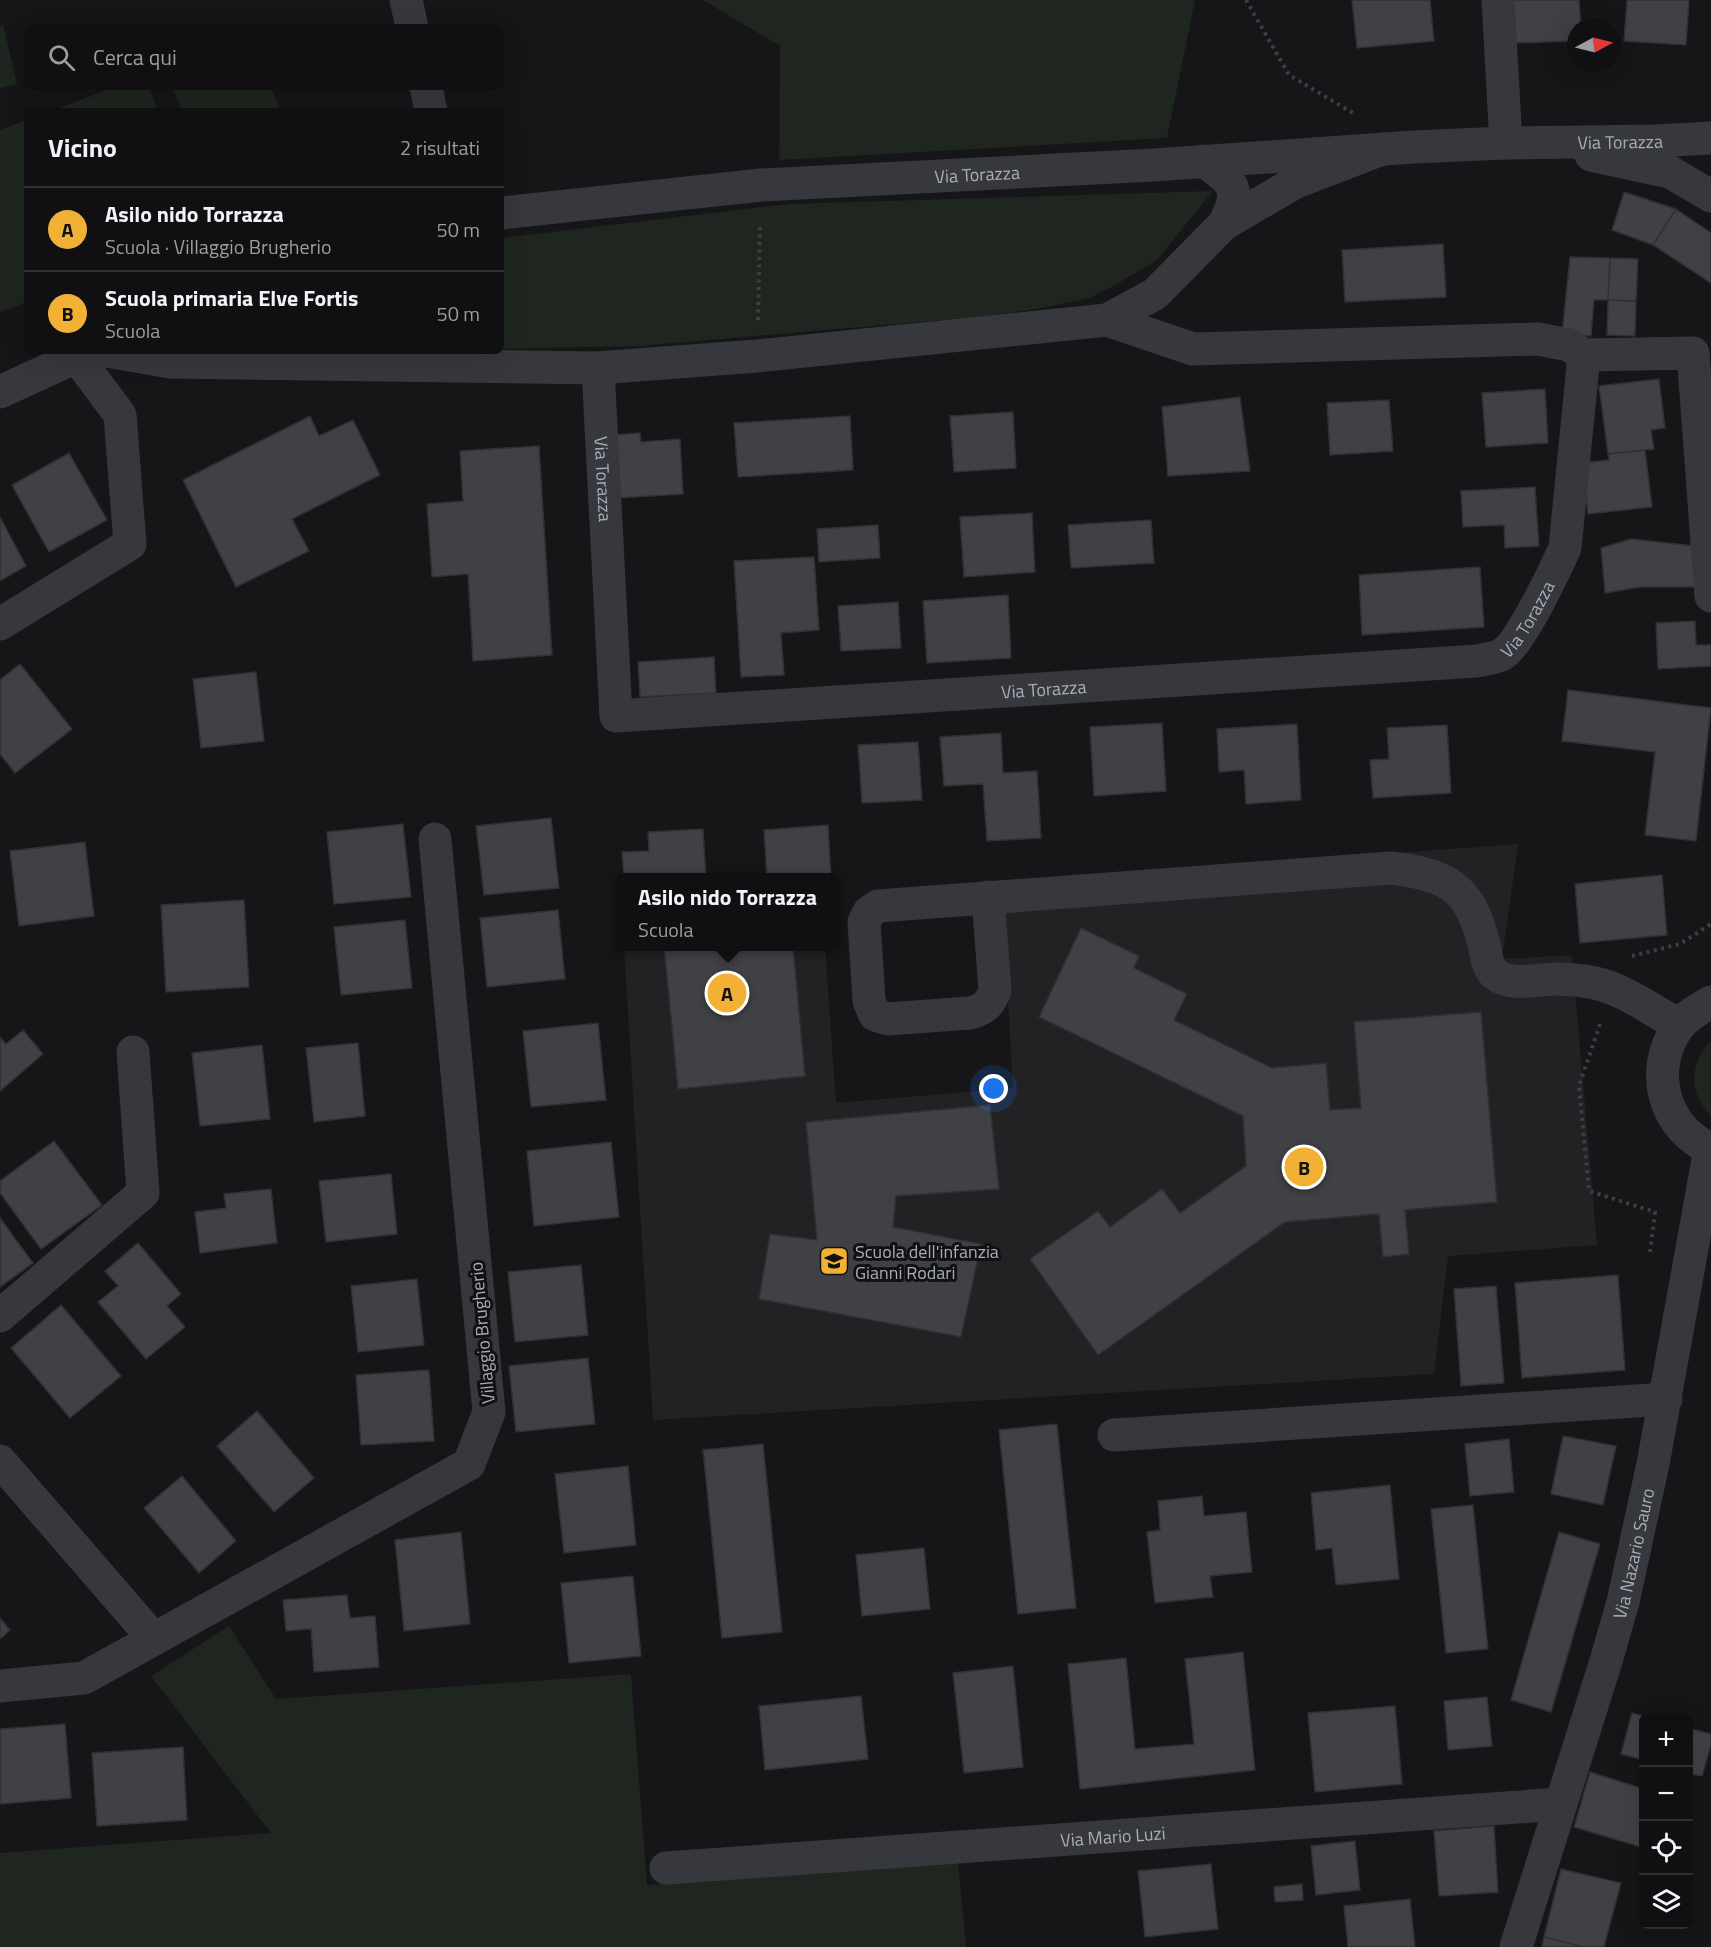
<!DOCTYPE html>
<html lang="it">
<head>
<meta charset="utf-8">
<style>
  body { margin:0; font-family:"Titillium Web",sans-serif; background:#19191b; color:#f1f3f6 }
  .controls { position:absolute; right:18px; bottom:18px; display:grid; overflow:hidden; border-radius:9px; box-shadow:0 6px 24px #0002 }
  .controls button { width:54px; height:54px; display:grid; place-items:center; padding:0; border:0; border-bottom:2px solid #303032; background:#101012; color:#f1f3f6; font:30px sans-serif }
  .compass { position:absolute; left:1567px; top:18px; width:54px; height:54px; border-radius:50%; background:#101012; box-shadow:0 6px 24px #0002; rotate:83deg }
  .you { position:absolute; left:994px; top:1089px; width:21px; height:21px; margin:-15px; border:4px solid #fff; border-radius:50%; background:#1a73e8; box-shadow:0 0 0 9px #1a73e833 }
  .badge { display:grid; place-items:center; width:39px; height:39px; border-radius:50%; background:#f2b134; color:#111; font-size:20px; font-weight:700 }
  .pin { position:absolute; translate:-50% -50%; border:3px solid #fff; box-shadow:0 2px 6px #0006 }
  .popup { position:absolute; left:615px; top:873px; width:225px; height:78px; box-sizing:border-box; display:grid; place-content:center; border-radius:9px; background:#101012; filter:drop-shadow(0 2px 4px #0005); font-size:20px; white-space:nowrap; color:#9c9d9f }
  .popup b { font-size:22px; color:#f1f3f6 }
  .popup::after { content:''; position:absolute; left:50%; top:100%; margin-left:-12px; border:12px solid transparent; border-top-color:#101012 }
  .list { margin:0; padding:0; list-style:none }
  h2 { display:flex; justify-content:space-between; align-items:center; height:78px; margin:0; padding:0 24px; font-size:26px }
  h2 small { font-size:20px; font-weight:400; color:#9c9d9f }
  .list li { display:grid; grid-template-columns:39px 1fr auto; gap:18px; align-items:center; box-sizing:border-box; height:84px; padding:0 24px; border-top:2px solid #303032 }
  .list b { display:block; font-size:22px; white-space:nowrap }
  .list p { margin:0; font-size:20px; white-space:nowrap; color:#9c9d9f }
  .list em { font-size:20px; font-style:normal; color:#9c9d9f }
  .icon { flex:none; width:33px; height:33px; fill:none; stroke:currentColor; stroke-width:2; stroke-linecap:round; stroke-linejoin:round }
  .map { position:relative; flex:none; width:1711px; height:1947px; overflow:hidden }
  .search { position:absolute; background:#101012; box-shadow:0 6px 24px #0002; left:24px; top:24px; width:480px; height:66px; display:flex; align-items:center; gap:15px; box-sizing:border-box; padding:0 21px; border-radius:9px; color:#9c9d9f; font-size:22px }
  .panel { position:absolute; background:#101012; box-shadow:0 6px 24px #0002; left:24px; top:108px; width:480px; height:246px; border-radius:9px }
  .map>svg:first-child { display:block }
  .built { fill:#222225 }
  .green { fill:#1e261f }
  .building { fill:#404145; stroke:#303034; stroke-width:1.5 }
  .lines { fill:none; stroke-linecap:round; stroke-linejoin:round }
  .path { stroke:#3d3f44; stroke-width:4; stroke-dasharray:3 4.5; stroke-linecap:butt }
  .minor { stroke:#37383d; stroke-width:33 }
  .labels { text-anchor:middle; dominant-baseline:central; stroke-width:6; stroke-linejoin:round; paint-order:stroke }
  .street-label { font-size:18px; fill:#a8adb8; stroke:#111113 }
  .poi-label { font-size:18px; fill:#a8adb8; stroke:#111113; text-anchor:start }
</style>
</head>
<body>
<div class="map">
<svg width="1711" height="1947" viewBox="0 0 1711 1947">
  <rect width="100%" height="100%" fill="#161618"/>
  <path class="built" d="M1518 844 1502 959 1572 955 1597 1245 1448 1256 1434 1374 653 1420 624 947H825L836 1103 1013 1088 1001 882Z"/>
  <path class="green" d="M703 0H1195L1167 138 779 160 780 46Z
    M3 25 17 84 0 88V26Z
    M115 87H149L158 111H51Z
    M172 87H271L281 111H183Z
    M27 120V302L0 312V130Z
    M1213 191 1157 260 1115 285 1090 298 1031 310 978 317 639 346 501 349V238L788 204Z
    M1711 1041V1115C1688 1094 1689 1063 1711 1041Z
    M229 1626 276 1699 631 1674 647 1885 958 1862 966 1947H0V1853L271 1833 151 1676Z"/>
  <path class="building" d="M1352 0H1430L1434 41 1357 48Z
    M1512 0H1579L1581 27H1576V41L1514 43Z
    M1627 0H1689L1686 45 1624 41Z
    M1624 192 1676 209 1653 245 1612 230Z
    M1676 209 1711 233V283L1653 245Z
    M1443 244 1446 297 1345 302 1342 250Z
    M1570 257 1610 258 1608 300H1594L1591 336 1562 334Z
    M1610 258 1638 259 1636 301 1608 300Z
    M1608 300 1636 301 1635 336 1607 335Z
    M1659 379 1665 428 1651 430 1654 449 1608 454 1599 386Z
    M1545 389 1548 443 1486 447 1482 393Z
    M1240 397 1250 471 1168 476 1162 407Z
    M1389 400 1393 451 1330 455 1327 403Z
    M1013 412 1016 468 954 472 950 416Z
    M310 416 319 436 353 420 380 475 292 519 309 551 236 587 183 480Z
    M850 416 853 470 738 477 734 423Z
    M640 433 641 442 680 439 683 494 619 498 615 435Z
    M539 446 552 655 473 661 468 574 432 577 427 504 463 501 460 451Z
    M1645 450 1652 507 1588 514 1582 463 1609 460 1608 454Z
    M69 453 107 520 49 552 12 485Z
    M1535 487 1539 546 1505 548 1504 525 1463 527 1461 491Z
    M1032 513 1035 572 964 577 960 517Z
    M0 517 26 566 0 581Z
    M1151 520 1154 563 1071 568 1068 525Z
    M878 525 880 558 819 562 817 529Z
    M1631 539 1703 547 1702 587H1640L1605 593 1601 548Z
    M814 557 819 630 781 633 784 675 741 677 734 561Z
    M1480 567 1484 627 1362 635 1359 575Z
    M1008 595 1011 658 927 663 923 601Z
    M898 602 901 648 841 651 838 606Z
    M1695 621 1696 645H1711V666L1658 669 1656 623Z
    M714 657 716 693 640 697 638 662Z
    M20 664 72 729 15 773 0 754V680Z
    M256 672 264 741 201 748 193 679Z
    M1568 690 1711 708 1696 841 1645 835 1655 752 1562 741Z
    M1162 723 1166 791 1094 796 1090 727Z
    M1297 724 1301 800 1246 804 1244 770 1219 772 1217 729Z
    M1447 725 1451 793 1373 798 1370 760 1389 759 1387 728Z
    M1001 733 1003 773 1037 771 1041 838 987 841 983 784 944 786 940 737Z
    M918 742 922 800 862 803 858 745Z
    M551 818 559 888 484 895 476 826Z
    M403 824 411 897 334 904 327 832Z
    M828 825 831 878H767L764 830Z
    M703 829 706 878H624L622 852 649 851 648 832Z
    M85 842 94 916 19 926 10 851Z
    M1662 875 1667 935 1580 943 1575 884Z
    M244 900 249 987 166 992 161 905Z
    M558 910 565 979 487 987 480 918Z
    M405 920 412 988 341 995 334 927Z
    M1081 928 1139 956 1134 968 1187 994 1174 1020 1272 1068 1326 1063 1330 1110 1361 1108 1354 1022 1481 1012 1497 1202 1405 1210 1409 1254 1383 1257 1379 1214 1285 1222 1098 1355 1030 1259 1098 1211 1110 1227 1162 1189 1180 1213 1246 1166 1243 1116 1039 1017Z
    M664 946H793L805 1076 678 1089Z
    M598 1023 606 1100 531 1107 523 1031Z
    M23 1030 43 1054 0 1091V1037L6 1044Z
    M358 1043 365 1116 314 1122 306 1048Z
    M262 1045 270 1119 200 1126 192 1053Z
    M990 1105 999 1189 896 1196 893 1227 981 1244 961 1337 759 1299 770 1234 817 1240 806 1122Z
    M54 1141 102 1205 41 1249 0 1193V1181Z
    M611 1142 619 1217 534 1226 527 1151Z
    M391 1174 397 1234 326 1242 319 1181Z
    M271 1189 277 1243 200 1253 195 1212 226 1208 224 1194Z
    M0 1218 33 1263 0 1287Z
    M138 1243 181 1294 167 1306 185 1327 146 1359 98 1302 118 1286 105 1271Z
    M581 1265 588 1335 515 1342 508 1272Z
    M1618 1275 1625 1370 1522 1378 1515 1283Z
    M417 1279 424 1345 358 1352 351 1286Z
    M1496 1286 1504 1383 1461 1386 1454 1289Z
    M61 1305 121 1376 70 1418 11 1348Z
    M588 1358 595 1424 516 1432 509 1366Z
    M429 1370 434 1441 361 1445 356 1375Z
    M257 1411 314 1478 274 1512 217 1446Z
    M1057 1424 1076 1608 1018 1614 999 1430Z
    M1563 1436 1616 1446 1603 1505 1551 1494Z
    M1509 1439 1514 1492 1470 1496 1465 1444Z
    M763 1444 782 1632 722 1638 703 1450Z
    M628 1466 636 1545 564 1553 555 1474Z
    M182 1476 236 1541 199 1573 144 1508Z
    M1390 1485 1399 1579 1336 1585 1332 1548 1316 1550 1311 1493Z
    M1202 1496 1204 1516 1246 1512 1252 1572 1210 1576 1213 1597 1155 1603 1147 1532 1160 1530 1158 1501Z
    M1473 1505 1488 1649 1446 1653 1431 1509Z
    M461 1532 470 1624 404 1631 395 1540Z
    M1559 1532 1600 1544 1551 1712 1511 1700Z
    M924 1548 930 1609 862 1616 856 1555Z
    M633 1576 641 1656 569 1663 561 1583Z
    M347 1595 350 1618 375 1616 379 1667 314 1672 311 1629 286 1631 283 1600Z
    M0 1618 10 1630 0 1639Z
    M1243 1652 1255 1770 1080 1789 1068 1664 1126 1658 1135 1749 1194 1744 1185 1659Z
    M1013 1666 1023 1767 964 1773 953 1673Z
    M861 1696 868 1759 765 1770 759 1706Z
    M1487 1697 1492 1746 1448 1750 1444 1701Z
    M1395 1706 1402 1784 1315 1792 1308 1713Z
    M1632 1713 1649 1718H1644V1760L1621 1754Z
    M65 1724 71 1798 0 1804V1729Z
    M1688 1728 1711 1734V1745L1702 1776 1691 1774 1688 1783Z
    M183 1747 187 1820 97 1826 92 1753Z
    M1590 1772 1644 1789V1848L1574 1827Z
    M1494 1826 1498 1892 1439 1896 1434 1831Z
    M1355 1841 1360 1890 1316 1895 1311 1846Z
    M1211 1864 1218 1929 1145 1937 1138 1871Z
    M1561 1869 1621 1883 1604 1947H1584L1544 1937Z
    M1302 1884 1303 1900 1275 1902 1274 1887Z
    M1410 1899 1415 1947H1348L1344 1906Z
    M1544 1937 1584 1947H1542Z"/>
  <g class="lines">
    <path class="path" d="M1246 0 1289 75 1353 113
      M758 320 760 222
      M1632 956 1680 944 1711 924
      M1600 1024 1579 1086 1589 1191 1655 1212 1650 1253"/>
    <g class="minor">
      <path d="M406 0 412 27"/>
      <path d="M1498 0 1506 143"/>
      <path d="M426 87 431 111"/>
      <path d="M1591 155 1670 172 1711 196"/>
      <path d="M1204 161C1234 183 1242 187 1224 224"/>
      <path id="s1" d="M501 213 761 185 1154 165 1413 147 1506 143 1655 141 1711 138"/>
      <path d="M1107 320 1193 349 1538 339 1569 345 1584 355 1693 353 1711 596"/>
      <path d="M107 351 170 362 598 368 757 356 1107 320 1155 294 1224 224 1296 182 1382 149"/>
      <path id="s2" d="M598 368 616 716 1477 661C1485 659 1498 658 1504 653 1522 640 1555 570 1565 548L1584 355"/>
      <path d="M0 392 89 351"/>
      <path d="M0 624 130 544 120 415 76 356"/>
      <path d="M988 897 995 990C990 1004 985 1009 970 1013L888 1019 875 1015 869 1001 864 922 869 912 878 906 1391 868C1448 875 1470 887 1484 944 1486 953 1487 968 1495 974 1510 987 1538 979 1557 979 1566 979 1575 980 1584 981 1619 985 1649 1009 1679 1025"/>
      <path d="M1711 1002C1699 1009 1686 1016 1678 1027 1648 1070 1663 1128 1711 1149"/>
      <path d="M0 1316 143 1193 133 1052"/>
      <path d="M1114 1435 1666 1399"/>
      <path d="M0 1461 154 1639"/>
      <path d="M0 1686 84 1678 469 1464 489 1412 435 839"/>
      <path id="s3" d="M666 1868 1561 1804"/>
      <path id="s4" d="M1516 1947 1606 1661 1623 1602 1653 1464 1710 1149"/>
    </g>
  </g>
  <defs>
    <g id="school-square" transform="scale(1.5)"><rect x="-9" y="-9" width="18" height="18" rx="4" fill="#f2b134" stroke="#111113"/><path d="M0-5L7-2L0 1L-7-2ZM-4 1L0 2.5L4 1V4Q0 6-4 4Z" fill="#111"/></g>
  </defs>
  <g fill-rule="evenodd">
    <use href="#school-square" x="834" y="1261"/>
  </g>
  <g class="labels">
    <g class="street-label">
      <text stroke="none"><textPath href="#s1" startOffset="1122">Via Torazza</textPath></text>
      <text stroke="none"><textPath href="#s1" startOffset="478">Via Torazza</textPath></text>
      <text stroke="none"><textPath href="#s2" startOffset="111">Via Torazza</textPath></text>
      <text stroke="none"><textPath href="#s2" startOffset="1281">Via Torazza</textPath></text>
      <text stroke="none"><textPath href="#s2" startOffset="777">Via Torazza</textPath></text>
      <text transform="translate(482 1333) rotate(-95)">Villaggio Brugherio</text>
      <text stroke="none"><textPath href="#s4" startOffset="411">Via Nazario Sauro</textPath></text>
      <text stroke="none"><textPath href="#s3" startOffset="448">Via Mario Luzi</textPath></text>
    </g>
    <g class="poi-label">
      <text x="855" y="1251">Scuola dell'infanzia<tspan x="855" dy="21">Gianni Rodari</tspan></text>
    </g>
  </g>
</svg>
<div class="controls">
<button>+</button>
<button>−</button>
<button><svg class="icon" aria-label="locate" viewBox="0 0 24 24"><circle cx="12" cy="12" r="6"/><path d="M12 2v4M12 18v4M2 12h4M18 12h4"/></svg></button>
<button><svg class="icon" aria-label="layers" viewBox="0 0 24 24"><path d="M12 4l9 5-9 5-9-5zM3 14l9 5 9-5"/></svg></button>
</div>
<svg class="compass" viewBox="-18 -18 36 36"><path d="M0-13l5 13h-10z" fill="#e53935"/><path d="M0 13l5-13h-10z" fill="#9c9d9f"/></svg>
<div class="you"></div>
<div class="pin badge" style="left:727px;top:993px">A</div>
<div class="popup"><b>Asilo nido Torrazza</b>Scuola</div>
<div class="pin badge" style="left:1304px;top:1167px">B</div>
<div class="search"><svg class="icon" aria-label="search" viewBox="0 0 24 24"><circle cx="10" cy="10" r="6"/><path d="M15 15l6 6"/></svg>Cerca qui</div>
<section class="panel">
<h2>Vicino<small>2 risultati</small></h2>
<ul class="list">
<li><span class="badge">A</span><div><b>Asilo nido Torrazza</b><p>Scuola · Villaggio Brugherio</p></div><em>50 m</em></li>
<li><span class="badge">B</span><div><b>Scuola primaria Elve Fortis</b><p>Scuola</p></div><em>50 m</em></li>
</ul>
</section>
</div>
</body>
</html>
